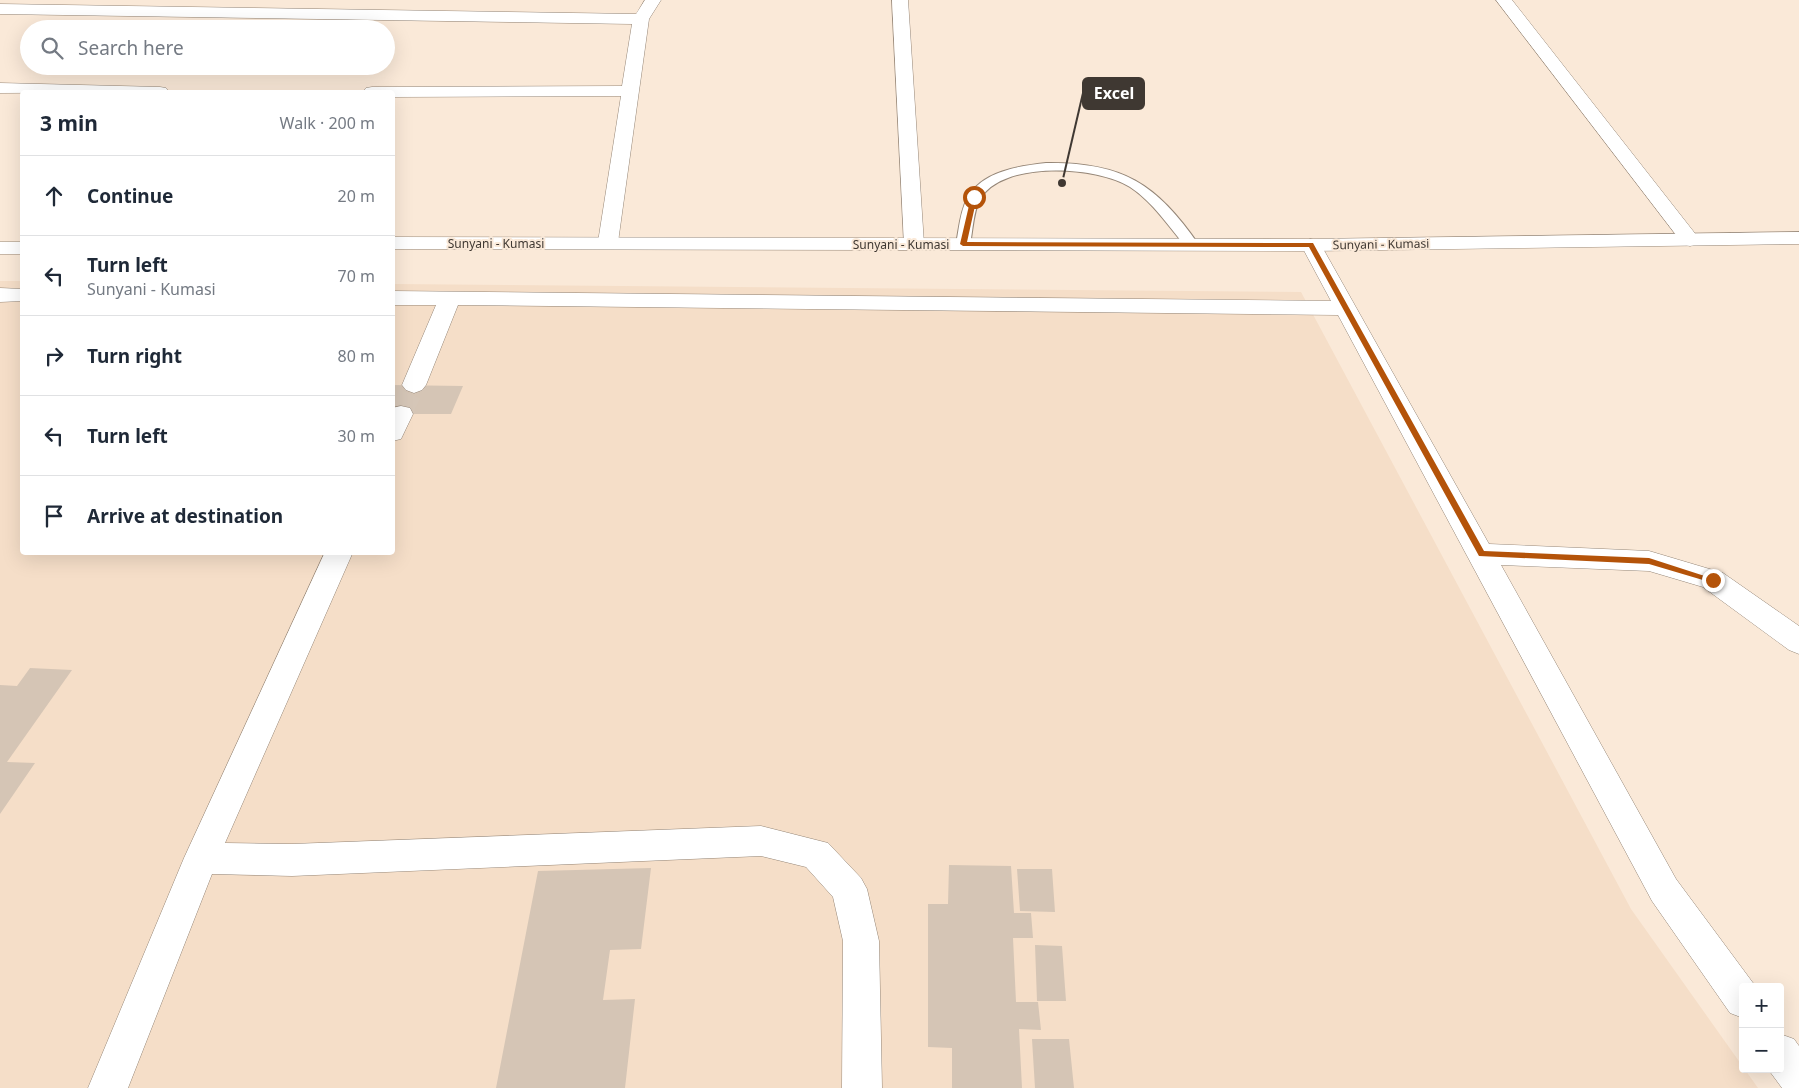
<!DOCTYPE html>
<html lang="en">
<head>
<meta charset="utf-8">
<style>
  body { margin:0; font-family:"Noto Sans",sans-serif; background:#f6f6f7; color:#1f2937 }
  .controls { position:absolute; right:15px; bottom:15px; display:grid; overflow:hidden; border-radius:5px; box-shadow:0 5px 20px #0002 }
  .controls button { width:45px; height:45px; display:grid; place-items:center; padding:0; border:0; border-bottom:1px solid #e0e1e3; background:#fff; color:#1f2937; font:25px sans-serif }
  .stop { position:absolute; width:15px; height:15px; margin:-11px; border:4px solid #b45309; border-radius:50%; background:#fff }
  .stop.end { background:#b45309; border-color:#fff; box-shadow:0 1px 5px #0008 }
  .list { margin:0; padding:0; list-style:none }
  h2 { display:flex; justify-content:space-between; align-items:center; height:65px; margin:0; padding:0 20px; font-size:21px }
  h2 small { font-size:16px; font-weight:400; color:#747a83 }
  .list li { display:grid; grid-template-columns:32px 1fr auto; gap:15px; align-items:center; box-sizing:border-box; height:80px; padding:0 20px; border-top:1px solid #e0e1e3 }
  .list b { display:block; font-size:19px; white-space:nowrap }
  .list p { margin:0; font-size:16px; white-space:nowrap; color:#747a83 }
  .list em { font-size:16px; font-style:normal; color:#747a83 }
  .icon { flex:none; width:28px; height:28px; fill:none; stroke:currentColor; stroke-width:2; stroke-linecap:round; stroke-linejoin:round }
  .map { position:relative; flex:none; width:1799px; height:1088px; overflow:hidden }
  .search { position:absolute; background:#fff; box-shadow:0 5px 20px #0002; left:20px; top:20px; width:375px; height:55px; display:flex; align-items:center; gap:12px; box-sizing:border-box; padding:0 18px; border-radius:28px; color:#747a83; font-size:19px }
  .panel { position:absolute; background:#fff; box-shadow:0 5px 20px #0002; left:20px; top:90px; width:375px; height:465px; border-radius:5px }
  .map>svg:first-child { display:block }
  .built { fill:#f5dec8 }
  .building { fill:#d5c5b5 }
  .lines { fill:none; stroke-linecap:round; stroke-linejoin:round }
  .street-tunnel { stroke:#d5c6b7; stroke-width:22; stroke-dasharray:22 11; stroke-linecap:butt }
  .lane-casing { stroke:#958677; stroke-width:2 }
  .street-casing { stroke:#958677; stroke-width:1 }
  .primary-casing { stroke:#958677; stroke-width:1 }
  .lane { fill:#fff; fill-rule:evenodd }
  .street { fill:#fff; fill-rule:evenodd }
  .primary { fill:#fff; fill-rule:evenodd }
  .route { fill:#b45309 }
  .labels { text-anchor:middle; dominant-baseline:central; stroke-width:4; stroke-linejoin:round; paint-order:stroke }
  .far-street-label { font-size:12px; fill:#3f3832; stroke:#fae9d8 }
  .leader { fill:none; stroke:#3f3832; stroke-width:2 }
  .callout-dot { fill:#3f3832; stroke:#fae9d8; stroke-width:2 }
  .callout { fill:#3f3832; stroke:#3f3832; stroke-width:2 }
  .callout-label { font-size:16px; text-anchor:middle; font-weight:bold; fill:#fff }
</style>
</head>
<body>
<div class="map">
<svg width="1799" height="1088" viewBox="0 0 1799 1088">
  <rect width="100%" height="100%" fill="#fae9d8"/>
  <path class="built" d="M0 281H22V552H392L393 284 1301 292 1631 909 1758 1088H0Z"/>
  <path class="building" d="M392 385 463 386 451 414H392Z
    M30 668 72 670 7 762 35 763 0 814V685L17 686Z
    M949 865 1011 866 1014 913H1031L1033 938H1013L1016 1002H1038L1041 1030 1019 1029 1022 1088H952V1048L928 1047V904H948Z
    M651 868 641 949 610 950 603 1000 635 999 625 1088H496L538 871Z
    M1017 869H1052L1055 912 1020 911Z
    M1035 945 1062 946 1066 1001H1037Z
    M1032 1039H1069L1074 1088H1035Z"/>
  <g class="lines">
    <path class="street-tunnel" d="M401 414 414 385"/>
    <g class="lane-casing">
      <path id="lane" d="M1046 163C1122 162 1156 183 1199 245L1192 249 1187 248C1169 227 1153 202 1130 187 1097 166 1003 160 980 199 973 212 973 230 970 244L963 248 958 247 956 244C959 229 960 212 967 199 981 171 1019 166 1046 163Z"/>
    </g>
    <g class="street-casing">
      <path id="street" d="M645 0H661L649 19 618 242 615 246 608 248 601 246 598 242 621 96 392 97V92H363L366 88 372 87 622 86 632 24 0 14V4L636 14Z
        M892 0H908L924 244 921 248 914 250 907 248 904 244Z
        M1496 0H1512L1697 236 1700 240 1697 244 1690 246 1683 244Z
        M0 83 160 87 166 88 169 92 0 93Z
        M1311 239 1318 241 1321 245 1489 544 1649 551 1723 573 1799 626V654L1789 650 1703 587 1649 571 1501 565 1676 879 1756 987H1743V1018L1730 1013 1652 901 1338 315 458 305 426 385 422 390 414 393 406 390 402 385 436 305H392V291L1331 301 1301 245 1304 241Z
        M0 288 22 289V301L0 302Z
        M401 406 410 408 413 414 401 439 392 441V408Z
        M325 552H353L225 843 292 844 761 826 828 843 861 878 867 889 879 941 882 1088H842L843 941 833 897 806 867 761 856 292 876 212 874 128 1088H88L184 858Z
        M1780 1034 1794 1039 1799 1046V1088H1782L1768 1069H1780Z"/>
    </g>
    <g class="primary-casing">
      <path id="primary" d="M1799 232V244L1311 251 392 249V237L1311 239Z
        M0 242H22V254H0Z"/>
    </g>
    <use href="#lane" class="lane"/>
    <use href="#street" class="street"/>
    <use href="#primary" class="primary"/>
  </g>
  <path class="route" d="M974 195 977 197 967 242 1313 243 1484 551 1649 558 1717 580 1713 583 1649 564 1479 556 1309 247 963 246 960 244 971 197Z"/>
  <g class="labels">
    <g class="far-street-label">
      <text x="496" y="243">Sunyani - Kumasi</text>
      <text x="901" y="244">Sunyani - Kumasi</text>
      <text transform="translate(1381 244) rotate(-1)">Sunyani - Kumasi</text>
    </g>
  </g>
  <path class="leader" d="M1062 183L1083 93"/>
  <circle class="callout-dot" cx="1062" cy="183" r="5"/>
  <rect class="callout" x="1083" y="78" width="61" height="31" rx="5"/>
  <g class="callout-label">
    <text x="1114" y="99">Excel</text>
  </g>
</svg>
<div class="controls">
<button>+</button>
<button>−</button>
</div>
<div class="stop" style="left:974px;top:197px"></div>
<div class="stop end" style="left:1713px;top:580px"></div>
<div class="search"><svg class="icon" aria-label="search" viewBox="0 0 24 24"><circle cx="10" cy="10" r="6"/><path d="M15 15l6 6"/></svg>Search here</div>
<section class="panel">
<h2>3 min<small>Walk · 200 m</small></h2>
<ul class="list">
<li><svg class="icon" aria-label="ahead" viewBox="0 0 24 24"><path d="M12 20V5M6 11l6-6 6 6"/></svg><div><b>Continue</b></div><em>20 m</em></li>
<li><svg class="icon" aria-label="left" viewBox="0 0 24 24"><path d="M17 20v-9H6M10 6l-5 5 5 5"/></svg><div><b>Turn left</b><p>Sunyani - Kumasi</p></div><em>70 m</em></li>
<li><svg class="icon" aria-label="right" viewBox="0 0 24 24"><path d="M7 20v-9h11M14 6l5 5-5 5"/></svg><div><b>Turn right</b></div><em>80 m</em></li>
<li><svg class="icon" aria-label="left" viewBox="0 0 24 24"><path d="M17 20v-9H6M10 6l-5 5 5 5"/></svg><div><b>Turn left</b></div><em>30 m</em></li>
<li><svg class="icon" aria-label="arrive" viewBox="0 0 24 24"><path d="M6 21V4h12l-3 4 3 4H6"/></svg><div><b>Arrive at destination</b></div></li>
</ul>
</section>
</div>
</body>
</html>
